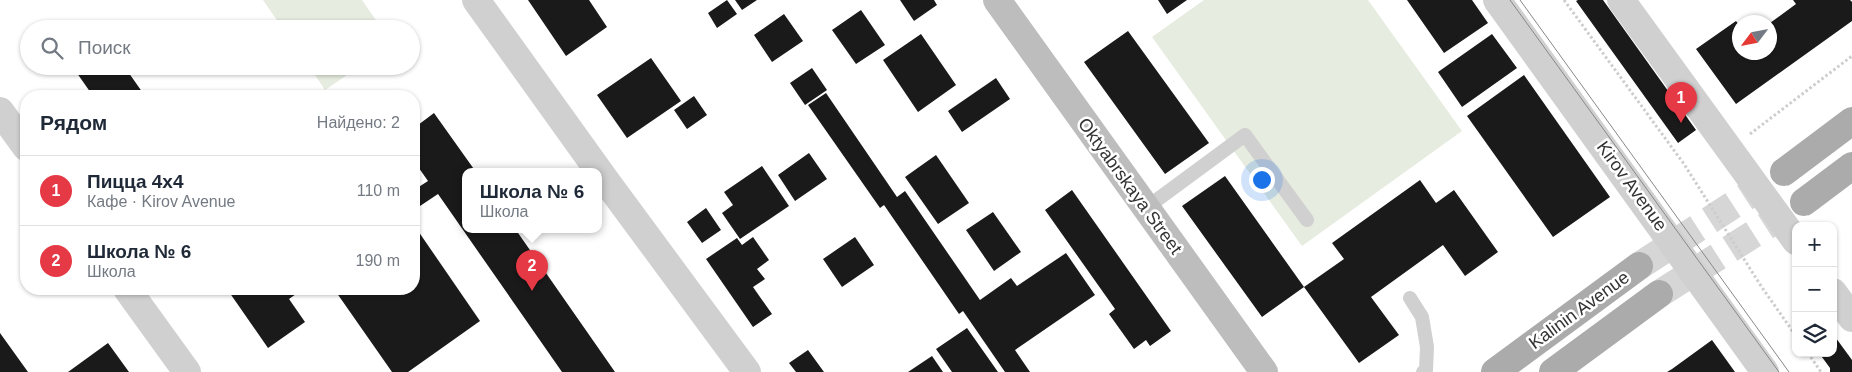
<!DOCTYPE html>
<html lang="ru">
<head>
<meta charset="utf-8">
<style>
  body { margin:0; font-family:Arial,sans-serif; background:#f2f2f3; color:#1f2937 }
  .controls { position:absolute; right:15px; bottom:15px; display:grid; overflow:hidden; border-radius:10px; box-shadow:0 1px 4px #0004 }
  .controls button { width:45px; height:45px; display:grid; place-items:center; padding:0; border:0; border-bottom:1px solid #e0e1e3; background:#fff; color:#1f2937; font:25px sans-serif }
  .compass { position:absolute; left:1732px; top:15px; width:45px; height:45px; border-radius:50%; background:#fff; box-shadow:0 1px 4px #0004; rotate:238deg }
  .you { position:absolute; left:1261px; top:179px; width:18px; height:18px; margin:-12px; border:4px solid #fff; border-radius:50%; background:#1a73e8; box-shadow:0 0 0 8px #1a73e833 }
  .badge { display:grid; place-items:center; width:32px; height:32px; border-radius:50%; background:#e63946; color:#fff; font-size:16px; font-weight:700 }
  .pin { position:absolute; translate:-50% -41px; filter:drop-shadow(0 1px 2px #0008) }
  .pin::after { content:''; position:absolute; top:26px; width:18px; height:15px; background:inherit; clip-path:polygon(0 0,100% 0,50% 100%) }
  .popup { position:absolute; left:462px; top:168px; width:140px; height:65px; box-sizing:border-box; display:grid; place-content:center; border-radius:10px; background:#fff; filter:drop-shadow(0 1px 4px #0005); font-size:16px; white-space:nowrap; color:#747a83 }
  .popup b { font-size:19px; color:#1f2937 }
  .popup::after { content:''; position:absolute; left:50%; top:100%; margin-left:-10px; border:10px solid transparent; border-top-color:#fff }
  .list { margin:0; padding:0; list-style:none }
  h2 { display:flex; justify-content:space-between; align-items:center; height:65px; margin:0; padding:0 20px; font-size:21px }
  h2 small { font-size:16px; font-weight:400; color:#747a83 }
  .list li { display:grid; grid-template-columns:32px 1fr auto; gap:15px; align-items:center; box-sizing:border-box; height:70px; padding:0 20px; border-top:1px solid #e0e1e3 }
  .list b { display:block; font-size:19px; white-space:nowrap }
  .list p { margin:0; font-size:16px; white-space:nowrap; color:#747a83 }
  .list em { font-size:16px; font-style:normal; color:#747a83 }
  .icon { flex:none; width:28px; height:28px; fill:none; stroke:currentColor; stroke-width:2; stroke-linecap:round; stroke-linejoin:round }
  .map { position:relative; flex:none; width:1852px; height:372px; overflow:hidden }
  .search { position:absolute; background:#fff; box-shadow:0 1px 4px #0004; left:20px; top:20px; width:400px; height:55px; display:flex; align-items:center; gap:12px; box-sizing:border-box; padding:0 18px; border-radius:28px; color:#747a83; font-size:19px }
  .panel { position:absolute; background:#fff; box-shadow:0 1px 4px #0004; left:20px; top:90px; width:400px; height:205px; border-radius:20px }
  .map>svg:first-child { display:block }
  .green { fill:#e6ecdf }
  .building { fill:#1a1a1a }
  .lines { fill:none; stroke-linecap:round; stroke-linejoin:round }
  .primary-tunnel { stroke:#d6d6d6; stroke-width:28; stroke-dasharray:28 14; stroke-linecap:butt }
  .path { stroke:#cdcdcd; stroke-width:3; stroke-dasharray:2.5 2.5; stroke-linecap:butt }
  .service { stroke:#d0d0d0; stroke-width:14 }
  .minor { stroke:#d0d0d0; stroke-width:28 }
  .tertiary { stroke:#d0d0d0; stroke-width:28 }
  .secondary { stroke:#bdbdbd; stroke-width:28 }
  .primary { stroke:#ababab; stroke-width:28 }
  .tram { stroke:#888; stroke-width:1 }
  .labels { text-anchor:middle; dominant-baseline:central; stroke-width:5; stroke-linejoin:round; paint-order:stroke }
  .street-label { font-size:18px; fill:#333; stroke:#fff }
</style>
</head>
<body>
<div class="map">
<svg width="1852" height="372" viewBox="0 0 1852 372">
  <rect width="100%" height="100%" fill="#fff"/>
  <path class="green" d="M263 0H362L382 29H283Z
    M1204 0H1368L1462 131 1302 246 1152 37Z
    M309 66H360L325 90Z"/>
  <path class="building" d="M528 0H589L607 27 566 56Z
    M727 0 737 14 717 28 708 13Z
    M735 0H757L742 10Z
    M900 0H934L937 5 914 21Z
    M1158 0H1187L1167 14Z
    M1407 0H1472L1488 23 1444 53Z
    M1578 0H1603L1696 130 1678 143 1576 1Z
    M1793 0H1850L1852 2V21L1736 104 1696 49 1736 21 1740 26V52H1770V23L1796 4Z
    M861 10 885 45 856 64 832 30Z
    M784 14 803 41 772 62 754 35Z
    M91 20 97 29H79Z
    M1128 31 1209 143 1165 174 1084 62Z
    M921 34 956 85 918 112 883 60Z
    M1492 34 1517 68 1462 107 1438 72Z
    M651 58 681 101 627 138 597 95Z
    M72 66H124L145 96H93Z
    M812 68 827 90 805 105 790 83Z
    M1524 75 1610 197 1553 237 1467 116Z
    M996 78 1010 99 962 132 948 111Z
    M826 93 897 197 905 191 980 300 1011 278 1017 286 1066 253 1095 295 1015 350 1030 372H1005L963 311 959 314 884 205 880 208 808 105Z
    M694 96 707 115 687 129 674 110Z
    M434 113 476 172H466V230H516L615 372H562L438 194 414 210V190L428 181 414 161V128Z
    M809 153 827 179 795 201 778 175Z
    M936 155 969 203 938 224 905 177Z
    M762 166 789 206 740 239 722 213 733 205 724 192Z
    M1225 176 1304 287 1344 259 1332 243 1420 180 1436 203 1454 190 1498 252 1465 276 1443 245 1371 297 1399 335 1359 363 1304 287 1262 317 1182 206Z
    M1072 190 1171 331 1150 346 1146 340 1134 349 1109 314 1115 309 1045 210Z
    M706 208 721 230 702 243 687 222Z
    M993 212 1021 252 994 271 966 230Z
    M414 225 480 321 408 372H392L334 289H414Z
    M753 237 769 260 757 269 765 279 753 287 772 314 753 327 706 259 737 238 742 245Z
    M855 237 874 265 842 287 823 259Z
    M227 289H303L289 299 305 322 268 348Z
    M967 328 998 372H952L936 349Z
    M0 333 28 372H0Z
    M1833 334 1852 360V372H1830V368L1819 353H1833Z
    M1712 340 1735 372H1667L1672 369Z
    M108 343 129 372H68Z
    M808 350 824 372H796L789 363Z
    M932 356 943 372H908Z"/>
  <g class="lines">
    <path class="primary-tunnel" d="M1639 266 1784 172
      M1659 294 1804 202"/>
    <path class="path" d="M1564 0 1684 164 1761 286 1796 336
      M1750 134 1852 56
      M1808 353 1821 372"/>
    <path class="service" d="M1146 208 1245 135 1307 220
      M1410 298 1422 317 1427 347 1426 370 1423 372"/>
    <path class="minor" d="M476 0 606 181 747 372
      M0 111 26 147
      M127 289 187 372"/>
    <path class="tertiary" d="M1497 0 1765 372
      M1621 0 1796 241
      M1833 292 1852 318"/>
    <path class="secondary" d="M997 0 1264 372"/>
    <path class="primary" d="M1784 172 1852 121
      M1804 202 1852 166
      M1495 372 1639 266
      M1553 372 1659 294"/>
    <path class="tram" d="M1510 0 1779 372
      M1520 0 1789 372"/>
  </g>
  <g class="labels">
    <g class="street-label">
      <text transform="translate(1130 186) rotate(54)">Oktyabrskaya Street</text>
      <text transform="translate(1632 186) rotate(54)">Kirov Avenue</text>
      <text transform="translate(1579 310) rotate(-36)">Kalinin Avenue</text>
    </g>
  </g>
</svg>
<div class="controls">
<button>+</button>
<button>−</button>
<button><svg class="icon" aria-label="layers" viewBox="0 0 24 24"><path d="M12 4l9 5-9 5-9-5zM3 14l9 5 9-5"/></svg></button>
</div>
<svg class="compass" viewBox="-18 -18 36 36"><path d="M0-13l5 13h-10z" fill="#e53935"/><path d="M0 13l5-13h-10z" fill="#747a83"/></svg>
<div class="you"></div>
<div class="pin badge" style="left:1681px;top:123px">1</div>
<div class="pin badge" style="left:532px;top:291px">2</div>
<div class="popup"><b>Школа № 6</b>Школа</div>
<div class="search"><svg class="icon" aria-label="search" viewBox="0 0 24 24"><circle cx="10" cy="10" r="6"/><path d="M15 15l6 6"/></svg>Поиск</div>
<section class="panel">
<h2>Рядом<small>Найдено: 2</small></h2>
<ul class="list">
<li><span class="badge">1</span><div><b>Пицца 4x4</b><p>Кафе · Kirov Avenue</p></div><em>110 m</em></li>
<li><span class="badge">2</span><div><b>Школа № 6</b><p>Школа</p></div><em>190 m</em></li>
</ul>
</section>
</div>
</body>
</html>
